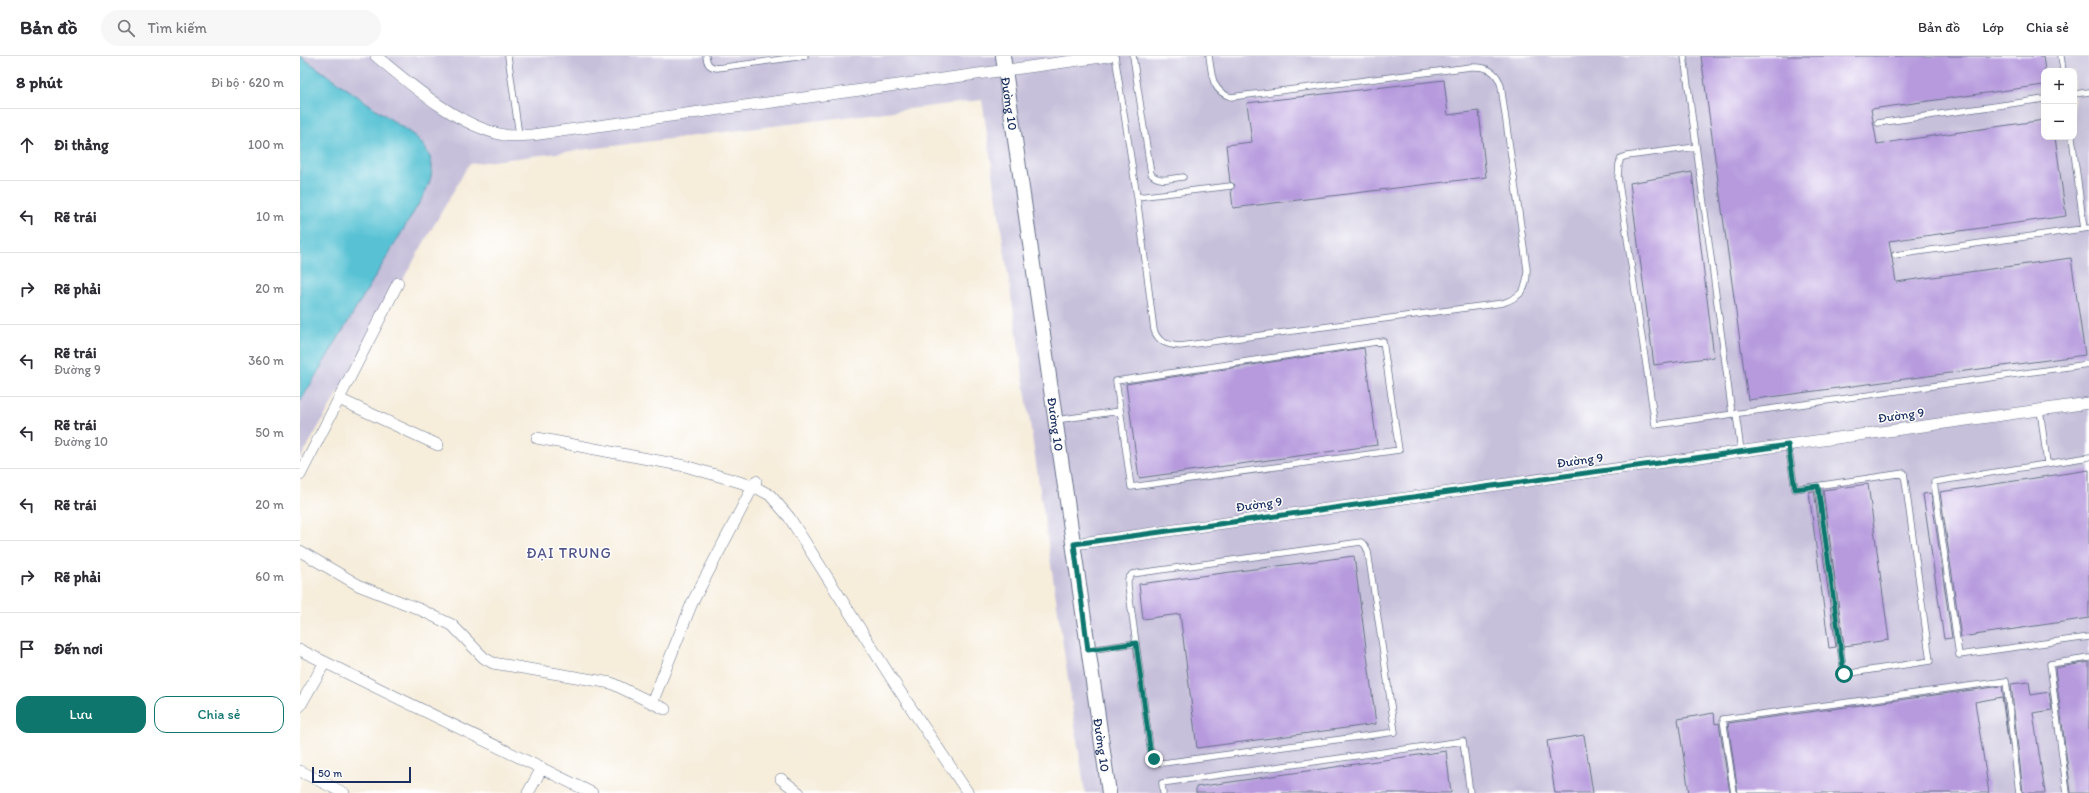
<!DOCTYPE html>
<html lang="vi">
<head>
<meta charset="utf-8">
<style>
  body { margin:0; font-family:Itim,sans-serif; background:#f7f7f7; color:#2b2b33 }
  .controls { position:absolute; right:12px; top:12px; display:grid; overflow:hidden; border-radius:8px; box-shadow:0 4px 16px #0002 }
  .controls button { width:36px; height:36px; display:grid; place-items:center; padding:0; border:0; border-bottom:1px solid #e1e1e2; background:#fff; color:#2b2b33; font:20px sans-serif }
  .scale { position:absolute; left:12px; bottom:10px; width:99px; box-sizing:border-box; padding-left:4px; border:2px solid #1b2f5e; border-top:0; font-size:11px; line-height:14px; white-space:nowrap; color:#1b2f5e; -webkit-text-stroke:3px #fff; paint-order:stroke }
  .stop { position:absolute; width:12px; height:12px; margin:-9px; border:3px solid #0f766e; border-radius:50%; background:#fff }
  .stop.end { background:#0f766e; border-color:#fff; box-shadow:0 1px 4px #0008 }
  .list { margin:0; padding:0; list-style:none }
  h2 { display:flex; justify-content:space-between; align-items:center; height:52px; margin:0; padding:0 16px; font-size:17px }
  h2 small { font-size:13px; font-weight:400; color:#7c7c81 }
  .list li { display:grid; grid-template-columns:26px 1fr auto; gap:12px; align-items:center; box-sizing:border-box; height:72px; padding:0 16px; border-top:1px solid #e1e1e2 }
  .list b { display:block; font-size:15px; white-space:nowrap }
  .list p { margin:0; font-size:13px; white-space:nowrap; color:#7c7c81 }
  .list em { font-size:13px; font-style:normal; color:#7c7c81 }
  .actions { display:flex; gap:8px; padding:12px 16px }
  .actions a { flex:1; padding:9px 0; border:1px solid #0f766e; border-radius:12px; text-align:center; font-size:14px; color:#0f766e }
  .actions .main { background:#0f766e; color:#fff }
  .icon { flex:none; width:22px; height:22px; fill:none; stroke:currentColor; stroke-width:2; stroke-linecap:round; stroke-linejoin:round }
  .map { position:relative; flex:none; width:1789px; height:737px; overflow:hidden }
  header { display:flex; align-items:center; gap:24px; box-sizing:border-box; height:56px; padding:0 20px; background:#fff; border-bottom:1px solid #e1e1e2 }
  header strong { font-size:19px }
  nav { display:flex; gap:22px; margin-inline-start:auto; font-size:14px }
  .search { width:280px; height:36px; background:#f7f7f7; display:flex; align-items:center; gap:10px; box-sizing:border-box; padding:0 14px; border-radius:22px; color:#7c7c81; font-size:15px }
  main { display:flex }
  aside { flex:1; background:#fff }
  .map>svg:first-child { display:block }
  .industrial { fill:#c6c0da; fill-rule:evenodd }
  .water { fill:#58c2d4; stroke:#3a7899 }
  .building { fill:#b69add }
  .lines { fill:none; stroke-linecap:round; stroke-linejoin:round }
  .service-casing { stroke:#68728a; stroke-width:7 }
  .minor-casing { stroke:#68728a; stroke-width:12 }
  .tertiary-casing { stroke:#68728a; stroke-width:16 }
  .service { stroke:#fff; stroke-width:5.5 }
  .minor { stroke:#fff; stroke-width:11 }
  .tertiary { stroke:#fff; stroke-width:14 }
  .route { stroke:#0f766e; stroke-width:5 }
  .labels { text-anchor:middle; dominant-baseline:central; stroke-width:3; stroke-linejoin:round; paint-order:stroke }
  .street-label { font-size:13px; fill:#1b2f5e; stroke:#fff }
  .quarter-label { font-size:15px; letter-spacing:1px; fill:#51548a; stroke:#fff }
</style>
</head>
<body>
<header>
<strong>Bản đồ</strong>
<div class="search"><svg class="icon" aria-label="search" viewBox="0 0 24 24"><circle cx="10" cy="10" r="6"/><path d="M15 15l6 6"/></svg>Tìm kiếm</div>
<nav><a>Bản đồ</a><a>Lớp</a><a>Chia sẻ</a></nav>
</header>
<main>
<aside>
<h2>8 phút<small>Đi bộ · 620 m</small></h2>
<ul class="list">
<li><svg class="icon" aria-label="ahead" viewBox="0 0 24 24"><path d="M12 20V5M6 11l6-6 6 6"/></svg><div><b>Đi thẳng</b></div><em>100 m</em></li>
<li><svg class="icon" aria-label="left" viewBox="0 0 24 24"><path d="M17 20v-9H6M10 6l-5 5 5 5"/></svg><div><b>Rẽ trái</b></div><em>10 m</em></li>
<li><svg class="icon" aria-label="right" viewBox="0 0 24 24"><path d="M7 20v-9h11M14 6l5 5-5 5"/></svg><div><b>Rẽ phải</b></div><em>20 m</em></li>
<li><svg class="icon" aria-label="left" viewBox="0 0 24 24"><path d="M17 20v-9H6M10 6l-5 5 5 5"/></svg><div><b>Rẽ trái</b><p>Đường 9</p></div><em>360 m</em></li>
<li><svg class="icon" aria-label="left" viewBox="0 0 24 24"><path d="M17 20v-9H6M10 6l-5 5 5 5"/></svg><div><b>Rẽ trái</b><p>Đường 10</p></div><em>50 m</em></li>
<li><svg class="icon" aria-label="left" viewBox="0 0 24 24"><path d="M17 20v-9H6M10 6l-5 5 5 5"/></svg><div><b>Rẽ trái</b></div><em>20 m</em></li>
<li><svg class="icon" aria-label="right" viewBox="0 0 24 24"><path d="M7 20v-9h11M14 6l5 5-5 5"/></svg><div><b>Rẽ phải</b></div><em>60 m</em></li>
<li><svg class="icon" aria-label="arrive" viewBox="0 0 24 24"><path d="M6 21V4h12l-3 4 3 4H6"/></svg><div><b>Đến nơi</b></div></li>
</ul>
<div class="actions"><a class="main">Lưu</a><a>Chia sẻ</a></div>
</aside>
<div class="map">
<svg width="1789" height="737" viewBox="0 0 1789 737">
  <rect width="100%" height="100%" fill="#fff"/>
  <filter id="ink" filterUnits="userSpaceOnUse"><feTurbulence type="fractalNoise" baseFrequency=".025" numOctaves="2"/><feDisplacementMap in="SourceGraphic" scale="8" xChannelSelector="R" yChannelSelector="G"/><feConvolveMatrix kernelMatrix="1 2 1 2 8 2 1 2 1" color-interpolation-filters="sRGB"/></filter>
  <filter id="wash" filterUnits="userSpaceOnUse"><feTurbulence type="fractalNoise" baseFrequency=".012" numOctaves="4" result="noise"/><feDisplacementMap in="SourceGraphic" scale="16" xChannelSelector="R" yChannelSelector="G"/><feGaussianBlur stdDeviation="0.9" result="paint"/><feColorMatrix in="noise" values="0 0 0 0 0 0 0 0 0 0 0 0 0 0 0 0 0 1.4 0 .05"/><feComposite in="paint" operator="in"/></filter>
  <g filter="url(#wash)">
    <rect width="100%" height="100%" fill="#f6eddb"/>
    <path class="industrial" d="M0 0H1789V737H785L682 44 169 108 0 403ZM1744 15H1774V81H1744Z"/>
    <path class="water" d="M0 0 116 81C138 104 135 118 121 144L0 346Z"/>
    <g id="blocks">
      <path class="building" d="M1401 0H1743L1745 15 1744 29 1571 53 1577 88 1744 64V81H1755L1766 160 1589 185 1596 226 1771 202 1785 299 1448 344Z
        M1144 24 1148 59 1179 55 1186 121 933 152 931 134 935 129 930 126 926 89 952 86 947 47Z
        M1392 116 1414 301 1354 309 1330 127Z
        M1064 292 1077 389 839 422 826 328Z
        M1789 414V562L1661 581 1640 436Z
        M1568 428 1589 584 1544 590 1523 434Z
        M1514 435 1536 591 1529 592 1509 436Z
        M1631 437 1652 582 1644 583 1623 438Z
        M1054 500 1076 668 897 692 880 558 843 563 839 528Z
        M1789 606V737H1771L1755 612Z
        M1729 626 1731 639 1749 636 1752 654 1733 657 1745 737H1723L1711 628Z
        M1702 630 1709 690 1702 641 1675 646 1689 737H1438L1428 667Z
        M1414 657 1415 668 1419 667 1430 737H1389L1378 663Z
        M1284 679 1293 737H1255L1247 685Z
        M1146 695 1151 737H896V731Z"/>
    </g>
  </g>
  <g filter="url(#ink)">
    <use href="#blocks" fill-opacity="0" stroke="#68728a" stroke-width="1"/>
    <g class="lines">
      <g class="service-casing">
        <path id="service" d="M208 0 219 79
          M406 0C407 8 409 11 417 12L505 0
          M815 0 837 141
          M833 0 851 118C859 127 872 122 883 121
          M909 0C912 18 911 35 931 41L1171 11C1187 10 1197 15 1201 30L1227 213C1227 233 1223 240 1203 247L880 290C867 289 858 286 854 274L837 141 931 130
          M1384 0 1432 358
          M1761 0 1763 15
          M1774 38 1789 36
          M1578 67 1744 43
          M1772 81 1784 173
          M1396 91 1327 100 1321 102 1319 108 1318 121 1355 369 1789 308
          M1595 199 1789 172
          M1083 285 1099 394 831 431 816 325Z
          M1740 353 1747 407
          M1436 358 1441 395
          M756 364 820 355
          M1488 389 1495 433 1604 417 1630 605 1544 618 1518 430
          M1789 401 1634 426 1659 599 1789 581
          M789 594 836 587 828 530V523L832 518 1061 486 1065 489 1068 496 1095 676 863 707 857 706 851 699 836 587
          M863 737 862 727 1163 685 1170 737
          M1434 737 1423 663 1706 625 1719 737
          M1767 737 1750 608 1789 602"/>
      </g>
      <g class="minor-casing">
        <path id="minor" d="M76 0C111 29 158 70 204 79 212 81 223 79 232 79L809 0
          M39 343 138 389
          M237 382 385 410 453 430 470 439 489 461 597 631 668 737
          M0 419 98 227
          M774 488 1789 347
          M0 495 60 530 119 553 152 569 184 602 193 607 311 627 365 653
          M0 594 292 737
          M352 647 392 547 456 425
          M0 650 25 606
          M0 715 44 737
          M481 723 499 737
          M228 737 242 712"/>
      </g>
      <g class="tertiary-casing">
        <g id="tertiary">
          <path id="s1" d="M703 0 809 737"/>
        </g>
      </g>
      <use href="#service" class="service"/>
      <use href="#minor" class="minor"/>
      <use href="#tertiary" class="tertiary"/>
    </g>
  </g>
  <g class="lines" filter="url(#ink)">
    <path class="route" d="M854 703 851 699 836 587 788 594 774 488 1488 389 1495 433 1518 430 1544 618"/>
  </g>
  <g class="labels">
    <g class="street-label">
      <text stroke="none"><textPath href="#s1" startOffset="48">Đường 10</textPath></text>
      <text transform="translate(1601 359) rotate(-8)">Đường 9</text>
      <text stroke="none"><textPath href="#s1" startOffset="372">Đường 10</textPath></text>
      <text transform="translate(1280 404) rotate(-8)">Đường 9</text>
      <text transform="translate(959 448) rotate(-8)">Đường 9</text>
      <text stroke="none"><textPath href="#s1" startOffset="696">Đường 10</textPath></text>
    </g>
    <g class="quarter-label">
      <text x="269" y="497">ĐẠI TRUNG</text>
    </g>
  </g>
</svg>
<div class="controls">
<button>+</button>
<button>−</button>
</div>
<div class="scale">50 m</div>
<div class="stop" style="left:1544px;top:618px"></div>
<div class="stop end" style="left:854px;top:703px"></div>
</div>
</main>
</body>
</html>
